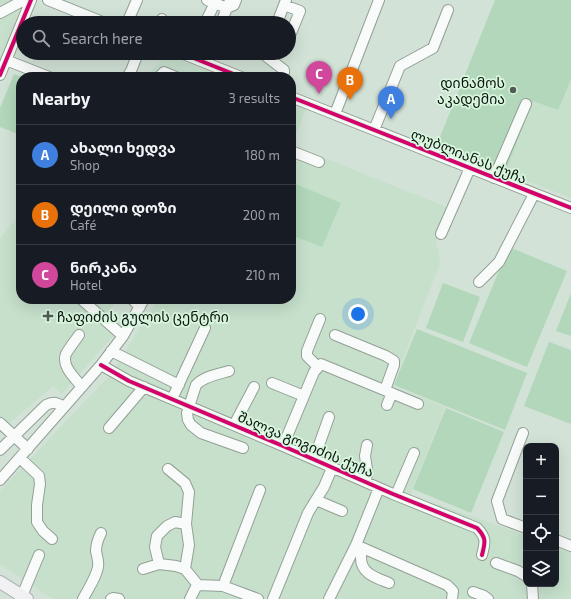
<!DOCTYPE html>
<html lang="en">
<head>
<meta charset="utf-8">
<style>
  body { margin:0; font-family:"Exo 2","Noto Sans Georgian",sans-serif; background:#20242c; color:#f1f3f6 }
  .controls { position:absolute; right:12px; bottom:12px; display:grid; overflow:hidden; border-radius:8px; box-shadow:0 4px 16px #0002 }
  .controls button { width:36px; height:36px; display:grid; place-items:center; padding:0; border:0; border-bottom:1px solid #363941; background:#171b24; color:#f1f3f6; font:20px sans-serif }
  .you { position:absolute; left:358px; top:314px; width:14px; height:14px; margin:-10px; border:3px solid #fff; border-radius:50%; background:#1a73e8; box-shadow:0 0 0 6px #1a73e833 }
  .badge { display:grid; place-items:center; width:26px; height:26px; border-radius:50%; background:#a9b0ad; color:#fff; font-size:13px; font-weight:700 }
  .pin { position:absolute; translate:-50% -33px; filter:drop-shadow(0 1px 2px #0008) }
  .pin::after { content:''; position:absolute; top:21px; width:14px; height:12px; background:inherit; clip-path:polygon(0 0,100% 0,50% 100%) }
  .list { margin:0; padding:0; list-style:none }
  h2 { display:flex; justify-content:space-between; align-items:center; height:52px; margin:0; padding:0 16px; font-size:17px }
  h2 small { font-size:13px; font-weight:400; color:#9ea1a6 }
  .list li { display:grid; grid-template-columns:26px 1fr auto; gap:12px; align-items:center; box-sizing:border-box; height:60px; padding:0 16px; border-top:1px solid #363941 }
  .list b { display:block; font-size:15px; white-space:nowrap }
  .list p { margin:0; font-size:13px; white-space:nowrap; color:#9ea1a6 }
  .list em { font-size:13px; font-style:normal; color:#9ea1a6 }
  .icon { flex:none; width:22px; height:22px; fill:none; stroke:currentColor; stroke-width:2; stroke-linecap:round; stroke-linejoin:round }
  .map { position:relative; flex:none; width:571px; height:599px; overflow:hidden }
  .search { position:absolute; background:#171b24; box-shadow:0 4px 16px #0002; left:16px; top:16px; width:280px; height:44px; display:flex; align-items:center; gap:10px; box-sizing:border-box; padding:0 14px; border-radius:22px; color:#9ea1a6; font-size:15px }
  .panel { position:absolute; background:#171b24; box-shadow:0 4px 16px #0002; left:16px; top:72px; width:280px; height:232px; border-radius:16px }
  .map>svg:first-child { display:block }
  .built { fill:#c6e0cc }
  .green { fill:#b2d7ba }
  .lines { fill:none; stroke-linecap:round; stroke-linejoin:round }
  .minor-casing { stroke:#939f96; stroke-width:12 }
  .major-casing { stroke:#aeb2b4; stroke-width:14 }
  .minor { stroke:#f8fbf9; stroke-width:10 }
  .major { stroke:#f1f0f3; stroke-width:12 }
  .cycleway-casing { stroke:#d9f6df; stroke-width:6 }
  .cycleway { stroke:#d6006c; stroke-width:4 }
  .poi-dot { fill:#515d54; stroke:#d9f6df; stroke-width:1.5 }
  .labels { text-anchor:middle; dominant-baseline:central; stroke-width:3.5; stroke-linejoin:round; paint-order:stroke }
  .poi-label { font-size:14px; fill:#0b150e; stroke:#d9f6df; text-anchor:end }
  .street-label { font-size:14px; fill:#0b150e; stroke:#d9f6df }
</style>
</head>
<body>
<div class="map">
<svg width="571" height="599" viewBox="0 0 571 599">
  <rect width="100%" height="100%" fill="#d2e2d6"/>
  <path class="built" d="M0 0H23L0 58Z
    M165 53 224 77H145L158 64Z
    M571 80V198L505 172 533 100 558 110Z
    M291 103 306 109 292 145 451 209 436 241 440 263 392 386 445 407 410 495 472 516 526 536V584H556V547L571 553V599H53L0 564V491L111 374 158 299H291Z
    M21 213V299H118L108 312 123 325 62 394 53 386 6 426 0 433V238Z"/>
  <path class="green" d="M495 0H571V80L558 110 533 101 506 170 438 142Z
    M14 74 22 77 21 135 0 127V108Z
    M291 182 341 203 322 247 291 235Z
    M509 247 567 271 527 367 469 343Z
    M443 283 480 297 463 342 426 328Z
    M571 293V336L556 331Z
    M417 329 527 373 505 430 394 385Z
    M549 342 571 350V424L524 406Z
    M446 408 504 432 471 513 413 489Z"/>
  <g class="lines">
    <g class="minor-casing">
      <path id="minor" d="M48 0 105 23
        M207 0 227 8 234 5 236 0
        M284 5 300 11 289 38
        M0 13 24 0
        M127 23 137 0
        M161 23 162 19
        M205 23 215 3
        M221 23 229 3
        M277 23 286 0
        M181 53 241 77
        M262 53 284 70V72L283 77
        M6 60 49 77
        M0 75 31 0
        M127 77 131 71 138 53
        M159 77 164 72 176 77
        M291 97 571 208
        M335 114 379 0
        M374 130 400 66 433 48 448 10
        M291 151 319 162
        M494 178 526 104
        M441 234 470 168
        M479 282 499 262 534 194
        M81 299 123 336
        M132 299 140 307
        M79 335C75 341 69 348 66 354 61 366 75 378 82 387
        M335 335 386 356 394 361V365L385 390
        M111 351 179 385
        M101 365 129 381 283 446 393 494 477 528C487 538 485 543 482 555
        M318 367 307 356V351L320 319
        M229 371C219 374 204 376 196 385L187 413 188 420 191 425 201 433 243 448
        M272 383 304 396
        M172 399 205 328
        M387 405 392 393
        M0 423 28 449
        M234 425 254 387
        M109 428 144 387
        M523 433 497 501 502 519 526 528
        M283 446 314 372 321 364 418 404
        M0 450 46 405C54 401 57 403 64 407
        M20 458 39 476 40 484 37 505V522L43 531 52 539
        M314 459 329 417
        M168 469 185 483 189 492 186 524 189 545 185 569
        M0 480 101 365 123 336 144 299
        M366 482 367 469 365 456 367 445
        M396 495 414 453
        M316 500 342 511
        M556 540 571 546
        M356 545 447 585 453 591 452 599
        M362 548C361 551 361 555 361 558 361 574 377 578 389 583
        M496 563 518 571 526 576
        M159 564 155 547 157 536 167 526 175 522 186 524
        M143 569 159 564 176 566 185 569 198 585
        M532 584 533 599
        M223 586 260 490
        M473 592 484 596 488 599
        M20 599 22 596 39 555
        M83 599C88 589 96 578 98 567 99 561 97 557 96 551 96 545 98 539 101 533
        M111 599 113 598 119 599
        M190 599 196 587 198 585 223 586 258 599
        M273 599 308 513 314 503 324 487 332 468
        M329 599 356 545 379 488"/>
    </g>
    <g class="major-casing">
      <path id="major" d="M0 582 27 599"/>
    </g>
    <use href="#minor" class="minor"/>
    <use href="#major" class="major"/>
    <g class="cycleway-casing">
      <path id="cycleway" d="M181 53 241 77
        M0 75 31 0
        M291 97 571 208
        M101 365 129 381 283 446 393 494 477 528C487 538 485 543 482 555"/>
    </g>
    <use href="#cycleway" class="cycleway"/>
  </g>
  <g class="poi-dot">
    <circle cx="513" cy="90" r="4"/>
    <path d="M46 310h4v4h4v4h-4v4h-4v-4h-4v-4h4z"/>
  </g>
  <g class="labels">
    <g class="poi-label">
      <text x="505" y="82">დინამოს<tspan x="505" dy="16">აკადემია</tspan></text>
      <text x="57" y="316" text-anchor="start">ჩაფიძის გულის ცენტრი</text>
    </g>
    <g class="street-label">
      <text transform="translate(469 156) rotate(22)">ლუბლიანას ქუჩა</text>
      <text transform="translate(306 444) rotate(23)">შალვა გოგიძის ქუჩა</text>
    </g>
  </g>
</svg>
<div class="controls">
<button>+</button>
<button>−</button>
<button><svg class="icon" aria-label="locate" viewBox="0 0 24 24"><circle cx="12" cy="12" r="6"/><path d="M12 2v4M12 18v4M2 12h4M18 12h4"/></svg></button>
<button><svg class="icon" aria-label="layers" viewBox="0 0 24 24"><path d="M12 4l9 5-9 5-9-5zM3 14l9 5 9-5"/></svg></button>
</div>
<div class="you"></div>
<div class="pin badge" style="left:391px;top:119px;background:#3f7fe0">A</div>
<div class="pin badge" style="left:350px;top:100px;background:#e8710a">B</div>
<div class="pin badge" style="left:319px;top:94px;background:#d1479c">C</div>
<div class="search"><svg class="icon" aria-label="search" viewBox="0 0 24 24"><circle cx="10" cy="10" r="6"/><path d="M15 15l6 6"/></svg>Search here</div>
<section class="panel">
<h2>Nearby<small>3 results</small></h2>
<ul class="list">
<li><span class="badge" style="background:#3f7fe0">A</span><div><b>ახალი ხედვა</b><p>Shop</p></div><em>180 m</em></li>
<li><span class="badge" style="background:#e8710a">B</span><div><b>დეილი დოზი</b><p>Café</p></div><em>200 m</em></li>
<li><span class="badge" style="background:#d1479c">C</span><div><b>ნირკანა</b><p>Hotel</p></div><em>210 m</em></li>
</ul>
</section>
</div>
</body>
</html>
